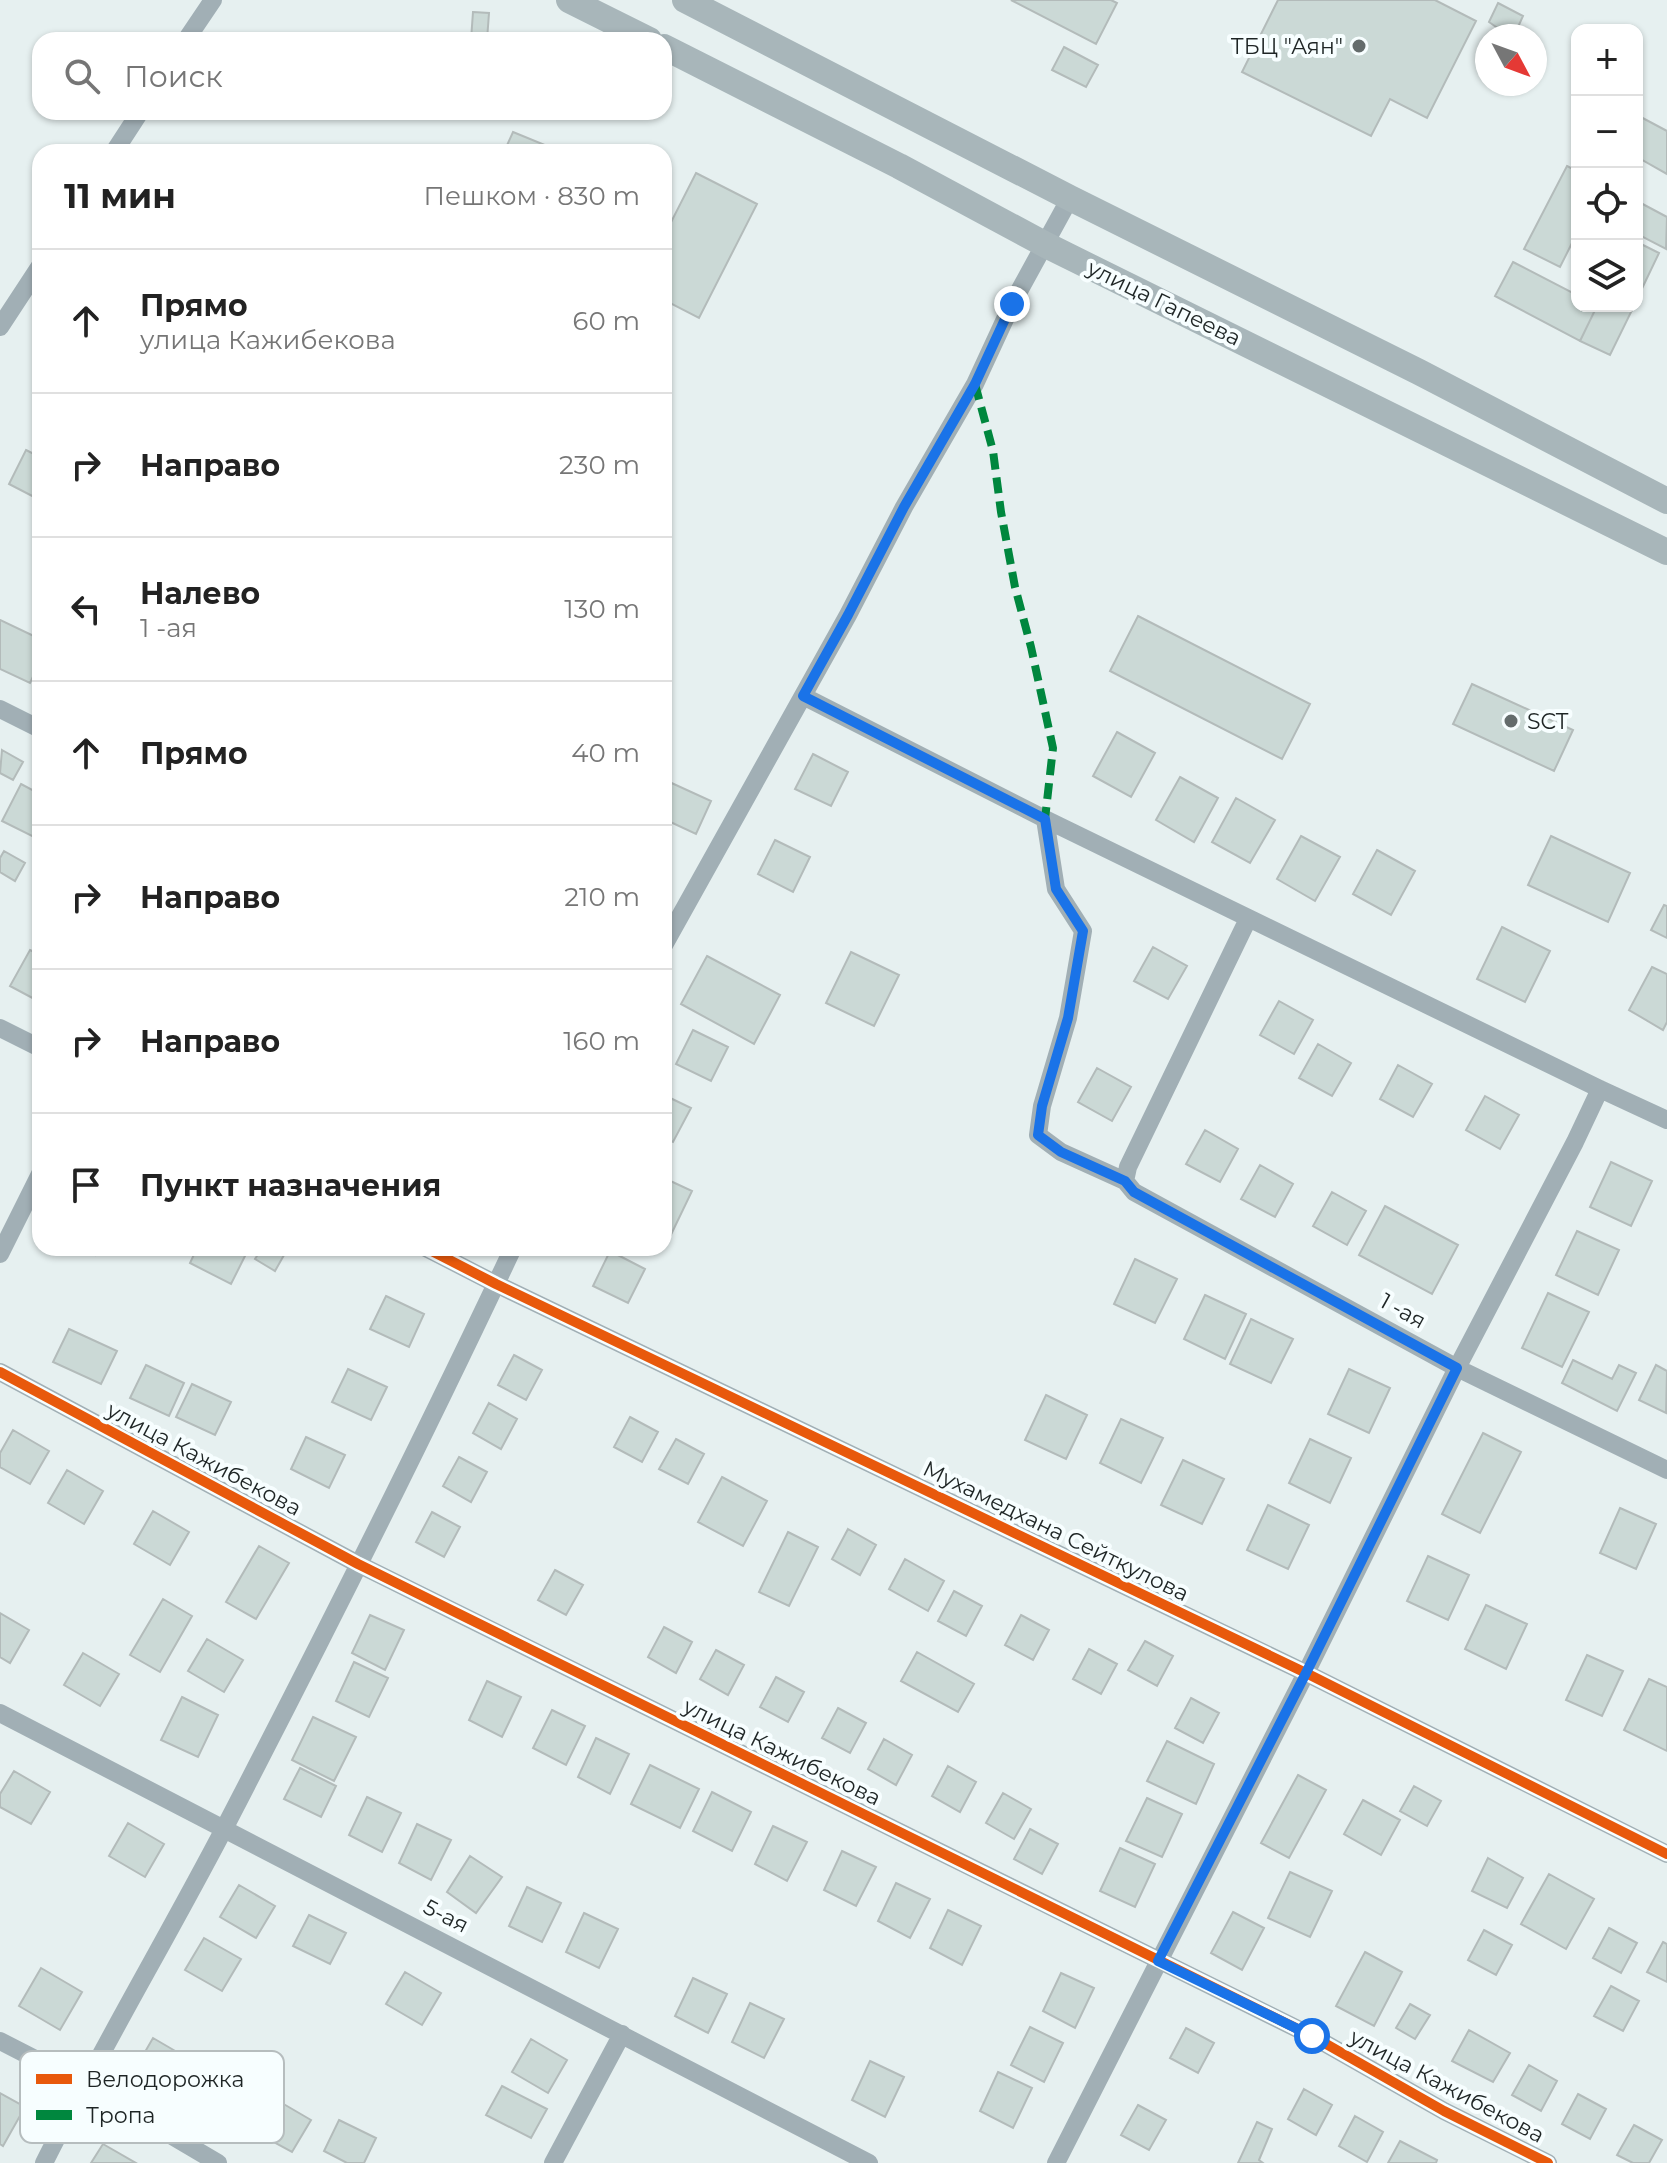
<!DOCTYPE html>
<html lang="ru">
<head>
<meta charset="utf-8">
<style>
  body { margin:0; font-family:Montserrat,sans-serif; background:#f2f2f2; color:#222 }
  .controls { position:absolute; right:24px; top:24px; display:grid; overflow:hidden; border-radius:16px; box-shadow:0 2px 6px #0004 }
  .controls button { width:72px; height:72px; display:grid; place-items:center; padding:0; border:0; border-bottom:2px solid #e0e0e0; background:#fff; color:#222; font:40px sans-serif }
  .compass { position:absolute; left:1475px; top:24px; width:72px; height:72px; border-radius:50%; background:#fff; box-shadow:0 2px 6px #0004; rotate:131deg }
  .stop { position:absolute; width:24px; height:24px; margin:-18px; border:6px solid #1a73e8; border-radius:50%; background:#fff }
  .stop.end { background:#1a73e8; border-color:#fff; box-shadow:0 2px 8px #0008 }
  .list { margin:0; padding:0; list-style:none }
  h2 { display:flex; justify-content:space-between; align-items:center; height:104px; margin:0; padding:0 32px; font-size:34px }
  h2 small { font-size:26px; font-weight:400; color:#767676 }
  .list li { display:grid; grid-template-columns:52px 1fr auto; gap:24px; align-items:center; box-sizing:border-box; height:144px; padding:0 32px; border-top:2px solid #e0e0e0 }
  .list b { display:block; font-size:30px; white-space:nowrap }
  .list p { margin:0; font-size:26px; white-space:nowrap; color:#767676 }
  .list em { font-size:26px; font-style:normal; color:#767676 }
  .icon { flex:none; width:44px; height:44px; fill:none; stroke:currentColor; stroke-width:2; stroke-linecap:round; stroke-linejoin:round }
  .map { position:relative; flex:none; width:1667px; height:2163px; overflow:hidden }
  .search { position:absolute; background:#fff; box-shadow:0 2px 6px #0004; left:32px; top:32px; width:640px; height:88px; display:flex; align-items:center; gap:20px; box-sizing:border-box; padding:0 28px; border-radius:24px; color:#767676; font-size:30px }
  .panel { position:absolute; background:#fff; box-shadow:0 2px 6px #0004; left:32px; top:144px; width:640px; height:1112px; border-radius:24px }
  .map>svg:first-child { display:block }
  .building { fill:#cbd9d6; stroke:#b3bbba; stroke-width:2 }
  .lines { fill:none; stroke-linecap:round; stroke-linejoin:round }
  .minor { stroke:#a1afb5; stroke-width:18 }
  .highway { stroke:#a8b6ba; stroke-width:26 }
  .quiet { stroke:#00873e; stroke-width:8; stroke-dasharray:16 8; stroke-linecap:butt }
  .cycleway-casing { stroke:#f7feff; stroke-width:15 }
  .cycleway { stroke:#e8590c; stroke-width:10 }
  .route { stroke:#1a73e8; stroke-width:10 }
  .poi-dot { fill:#646c6c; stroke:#f7feff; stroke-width:3 }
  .labels { text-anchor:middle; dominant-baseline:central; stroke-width:8; stroke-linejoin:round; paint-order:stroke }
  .poi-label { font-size:22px; fill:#1e2525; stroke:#f7feff; text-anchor:end }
  .street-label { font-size:22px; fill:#1e2525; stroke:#f7feff }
  .key { fill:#f7feff; stroke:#b6bdbe; stroke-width:2 }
  .key-label { font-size:22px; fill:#1e2525 }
</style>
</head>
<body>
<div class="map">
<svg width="1667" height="2163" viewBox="0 0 1667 2163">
  <rect width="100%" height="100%" fill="#e6f0f0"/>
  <path class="building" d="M1011 0H1111L1117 3 1096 44Z
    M1278 0H1435L1476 21 1427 118 1390 99 1371 136 1242 72Z
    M1498 3 1523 16 1514 36H1509L1489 22Z
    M473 12 489 13 487 40H471Z
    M1064 47 1098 65 1086 87 1052 70Z
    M1637 115 1667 131V174L1637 157Z
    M513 132 557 150 556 152H504Z
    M1567 166 1577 171V233L1560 267 1524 249Z
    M696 173 757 204 699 318 664 300V236Z
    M1637 201 1667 217 1666 249 1637 234Z
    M1637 242 1659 253 1637 299Z
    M1513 262 1577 295V306H1597L1580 341 1495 296Z
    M1597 306H1634L1610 355 1580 341Z
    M26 450 40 457V500L9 484Z
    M1138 616 1310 704 1282 759 1110 671Z
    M0 620 40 639V662L30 683 0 669Z
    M1472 684 1573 730 1554 771 1453 724Z
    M1117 732 1155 753 1131 797 1093 776Z
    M2 750 23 762 13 780 0 773Z
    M813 754 848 772 831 806 795 789Z
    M1180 777 1218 798 1194 842 1156 820Z
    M665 780 711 801 696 834 664 819Z
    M21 784 40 794V825L34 837 2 821Z
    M1236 798 1275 820 1250 863 1212 842Z
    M1301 836 1340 857 1315 901 1277 879Z
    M1551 836 1630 873 1608 922 1528 885Z
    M775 840 810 857 793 892 758 874Z
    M1377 850 1415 871 1391 915 1353 894Z
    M4 851 25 863 15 881 0 872V858Z
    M1664 905 1667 906V938L1651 930Z
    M1502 927 1550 951 1525 1002 1477 979Z
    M1153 947 1187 966 1168 999 1134 981Z
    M30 950 40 955V1002L10 986Z
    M851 952 899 975 874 1026 826 1003Z
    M707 956 780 995 754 1044 681 1004Z
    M1652 967 1667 974V1022L1663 1030 1629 1010Z
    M1279 1001 1313 1020 1294 1054 1260 1035Z
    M693 1030 728 1047 711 1081 676 1064Z
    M1318 1044 1351 1063 1332 1096 1299 1078Z
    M1398 1065 1432 1084 1413 1117 1380 1099Z
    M1097 1068 1131 1087 1112 1121 1078 1102Z
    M664 1095 691 1108 673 1142 664 1137Z
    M1485 1096 1519 1115 1500 1149 1466 1130Z
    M1205 1130 1238 1149 1220 1182 1186 1164Z
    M1611 1162 1652 1181 1631 1226 1590 1207Z
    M1260 1165 1293 1184 1275 1217 1241 1199Z
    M664 1178 692 1191 667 1243 664 1242Z
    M1332 1192 1366 1211 1347 1245 1313 1226Z
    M1385 1206 1458 1245 1432 1294 1359 1255Z
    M1577 1231 1619 1250 1598 1295 1556 1275Z
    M81 1248H98L95 1255Z
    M197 1248H249L231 1284 190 1263Z
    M262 1248H288L275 1271 255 1259Z
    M610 1251 645 1269 628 1303 593 1286Z
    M1135 1259 1177 1279 1155 1323 1114 1304Z
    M1548 1293 1589 1312 1562 1367 1522 1348Z
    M1205 1295 1246 1314 1225 1359 1184 1339Z
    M386 1296 424 1314 409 1347 370 1329Z
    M1251 1319 1293 1339 1271 1383 1230 1364Z
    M69 1329 117 1351 101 1384 53 1362Z
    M514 1355 542 1370 526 1400 498 1385Z
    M1573 1360 1612 1379 1619 1365 1636 1373 1617 1411 1562 1383Z
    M146 1365 184 1383 169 1416 130 1398Z
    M1656 1365 1667 1371 1666 1413 1639 1400Z
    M348 1369 387 1387 371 1420 332 1402Z
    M1349 1369 1390 1388 1369 1433 1328 1414Z
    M192 1384 231 1402 215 1435 176 1417Z
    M1046 1395 1087 1415 1066 1459 1025 1440Z
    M489 1403 517 1419 501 1449 473 1433Z
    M630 1417 658 1432 642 1462 614 1447Z
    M1121 1419 1163 1438 1141 1483 1100 1463Z
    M13 1430 49 1451 30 1484 0 1467V1453Z
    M1483 1433 1521 1452 1480 1533 1442 1514Z
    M306 1437 345 1455 329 1488 291 1469Z
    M676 1439 704 1454 688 1484 659 1469Z
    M1310 1439 1351 1458 1330 1503 1289 1483Z
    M459 1457 487 1472 471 1502 443 1486Z
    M1183 1460 1224 1479 1202 1524 1161 1505Z
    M67 1470 103 1491 84 1524 48 1503Z
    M722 1477 767 1501 743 1546 698 1522Z
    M1268 1505 1309 1525 1288 1569 1247 1550Z
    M1620 1508 1656 1524 1636 1569 1600 1553Z
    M153 1511 189 1532 170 1565 134 1544Z
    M432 1512 460 1527 444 1557 416 1542Z
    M848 1529 876 1545 860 1575 832 1559Z
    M788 1532 818 1547 789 1606 759 1592Z
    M259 1546 289 1563 256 1619 226 1602Z
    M1428 1556 1469 1575 1448 1620 1407 1601Z
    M905 1559 944 1581 928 1611 889 1589Z
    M555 1570 583 1585 566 1615 538 1600Z
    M954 1591 982 1606 966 1636 938 1621Z
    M163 1599 192 1616 160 1672 130 1655Z
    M1486 1605 1527 1624 1506 1669 1465 1649Z
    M0 1613 29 1630 10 1663 0 1657Z
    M370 1615 404 1630 385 1670 352 1653Z
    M1021 1615 1049 1630 1033 1660 1005 1645Z
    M664 1627 692 1642 676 1673 648 1657Z
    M207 1639 243 1660 224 1692 188 1671Z
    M1145 1641 1173 1656 1157 1686 1128 1670Z
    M1089 1649 1117 1664 1101 1694 1073 1679Z
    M716 1650 744 1665 728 1695 700 1679Z
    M917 1652 974 1684 958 1712 901 1681Z
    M83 1653 119 1674 100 1706 64 1685Z
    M1587 1655 1623 1671 1602 1716 1566 1700Z
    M354 1662 388 1678 369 1717 336 1701Z
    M776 1677 804 1692 788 1722 760 1707Z
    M1649 1679 1667 1687V1751L1624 1730Z
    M487 1681 521 1697 502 1737 469 1720Z
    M182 1697 218 1715 198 1757 161 1740Z
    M1191 1698 1219 1713 1203 1743 1175 1728Z
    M838 1708 866 1723 850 1753 822 1738Z
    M552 1710 585 1726 566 1765 533 1748Z
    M313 1717 356 1737 334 1781 292 1760Z
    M596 1738 629 1754 610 1794 578 1777Z
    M884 1739 912 1755 896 1785 868 1769Z
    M1167 1741 1214 1764 1196 1804 1147 1781Z
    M650 1765 699 1789 680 1828 631 1804Z
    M948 1766 976 1782 960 1812 932 1796Z
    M300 1768 336 1786 321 1817 284 1799Z
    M14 1771 50 1792 31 1824 0 1807V1794Z
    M1298 1775 1326 1790 1289 1858 1261 1843Z
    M1414 1786 1441 1801 1427 1826 1400 1811Z
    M712 1792 751 1812 732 1851 693 1831Z
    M1003 1793 1031 1809 1014 1839 986 1823Z
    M367 1797 401 1813 382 1852 349 1835Z
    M1147 1798 1182 1814 1162 1857 1126 1841Z
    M1363 1800 1400 1820 1381 1855 1344 1834Z
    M128 1823 164 1844 145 1877 109 1856Z
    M417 1824 451 1840 431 1880 399 1863Z
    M773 1826 807 1842 787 1881 755 1864Z
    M1030 1829 1058 1844 1042 1874 1014 1859Z
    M1120 1848 1155 1864 1135 1907 1100 1891Z
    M842 1851 876 1867 856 1906 824 1890Z
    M470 1856 502 1877 476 1913 447 1892Z
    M1488 1858 1523 1878 1507 1908 1472 1891Z
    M1290 1872 1332 1891 1310 1937 1268 1918Z
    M1549 1874 1594 1899 1566 1949 1521 1924Z
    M896 1883 930 1899 910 1938 878 1921Z
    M239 1885 275 1906 256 1938 220 1917Z
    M527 1887 561 1903 542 1942 509 1926Z
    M948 1910 981 1926 962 1965 930 1948Z
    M1233 1912 1264 1928 1242 1970 1211 1953Z
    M584 1913 618 1929 599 1968 566 1952Z
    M309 1915 346 1933 330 1964 293 1946Z
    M1609 1928 1637 1943 1621 1973 1593 1958Z
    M1484 1930 1512 1945 1496 1975 1468 1960Z
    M204 1938 241 1959 222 1991 185 1970Z
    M1663 1942 1667 1944V1982L1647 1972Z
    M1365 1952 1402 1972 1374 2026 1336 2006Z
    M41 1968 82 1992 60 2030 19 2006Z
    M405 1972 441 1993 422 2025 386 2004Z
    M1061 1973 1094 1988 1075 2028 1043 2011Z
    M693 1978 727 1994 708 2033 675 2016Z
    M1611 1986 1639 2001 1623 2031 1594 2016Z
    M750 2003 784 2019 764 2058 732 2042Z
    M1410 2004 1430 2015 1415 2039 1396 2028Z
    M1030 2027 1063 2043 1044 2082 1011 2065Z
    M1186 2028 1214 2043 1198 2073 1170 2058Z
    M1469 2030 1510 2053 1493 2082 1452 2061Z
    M153 2038 189 2059 170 2092 134 2071Z
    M531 2039 567 2060 548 2093 512 2072Z
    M870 2061 904 2077 885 2117 852 2100Z
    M1529 2065 1557 2081 1541 2111 1512 2095Z
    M998 2072 1032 2088 1013 2128 980 2111Z
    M502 2086 547 2109 531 2138 486 2115Z
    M1304 2089 1332 2105 1316 2135 1288 2119Z
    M0 2093 25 2107 3 2146 0 2144Z
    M1578 2094 1606 2109 1590 2139 1562 2124Z
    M275 2099 311 2120 292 2152 255 2132Z
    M1138 2105 1166 2120 1149 2150 1121 2135Z
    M1355 2116 1383 2132 1367 2162 1339 2146Z
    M339 2120 376 2138 364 2163H347L324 2151Z
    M1257 2122 1272 2129 1259 2160 1263 2163H1238Z
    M1634 2125 1662 2140 1649 2163H1633L1617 2155Z
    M1400 2141 1437 2160 1436 2163H1388Z
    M103 2144 136 2163H91Z"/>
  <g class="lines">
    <path class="minor" d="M186 40 213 0
      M114 152 140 112
      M0 327 40 266
      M803 696 1045 819 1056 889 1083 931 1068 1018 1042 1106 1038 1135 1061 1152 1125 1181 1134 1192 1457 1368 1667 1470
      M0 709 40 729
      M1045 819 1600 1089 1667 1120
      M664 945 848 615 904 507 975 384 1012 304 1070 198
      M0 1028 40 1048
      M1125 1181 1128 1167 1248 919
      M426 1248 496 1284 1306 1673 1667 1854
      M0 1254 40 1174
      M0 1372 358 1564 1312 2036 1444 2111 1548 2163
      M0 1713 869 2163
      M0 2041 84 2084 218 2163
      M44 2163C101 2049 166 1940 225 1827 324 1636 421 1443 513 1248
      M553 2163 622 2034
      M1056 2163 1306 1673 1457 1368 1575 1142 1600 1089"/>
    <path class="highway" d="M569 0 649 40
      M685 0 1070 198 1419 372 1667 501
      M664 47 899 166 1046 245 1667 552"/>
    <path class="quiet" d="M975 384 993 451 1001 512 1015 587 1031 647 1053 748 1045 819"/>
    <g class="cycleway-casing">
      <path id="cycleway" d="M426 1248 496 1284 1306 1673 1667 1854
        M0 1372 358 1564 1312 2036 1444 2111 1548 2163"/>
    </g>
    <use href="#cycleway" class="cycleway"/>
  </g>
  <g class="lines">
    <path class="route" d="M1012 304 975 384 904 507 848 615 803 696 1045 819 1056 889 1083 931 1068 1018 1042 1106 1038 1135 1061 1152 1125 1181 1134 1192 1457 1368 1306 1673 1158 1961 1312 2036"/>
  </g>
  <g class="poi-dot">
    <circle cx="1359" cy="46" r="8"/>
    <circle cx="1511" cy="721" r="8"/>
  </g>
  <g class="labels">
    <g class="poi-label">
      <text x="1343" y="46">ТБЦ "Аян"</text>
      <text x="1527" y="721" text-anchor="start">SCT</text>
    </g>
    <g class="street-label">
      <text transform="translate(1164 303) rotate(26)">улица Гапеева</text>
      <text transform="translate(1403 1311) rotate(29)">1 -ая</text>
      <text transform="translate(204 1459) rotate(28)">улица Кажибекова</text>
      <text transform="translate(1056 1531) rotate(26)">Мухамедхана Сейткулова</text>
      <text transform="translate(782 1752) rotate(26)">улица Кажибекова</text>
      <text transform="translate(446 1916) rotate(27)">5-ая</text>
      <text transform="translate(1447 2086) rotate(28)">улица Кажибекова</text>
    </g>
  </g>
  <rect x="20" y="2051" width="264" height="92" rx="12" class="key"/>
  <rect x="36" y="2074" width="36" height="10" fill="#e8590c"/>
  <rect x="36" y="2110" width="36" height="10" fill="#00873e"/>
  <g class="key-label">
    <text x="86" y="2087">Велодорожка</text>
    <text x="86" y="2123">Тропа</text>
  </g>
</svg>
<div class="controls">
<button>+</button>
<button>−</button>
<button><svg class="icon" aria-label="locate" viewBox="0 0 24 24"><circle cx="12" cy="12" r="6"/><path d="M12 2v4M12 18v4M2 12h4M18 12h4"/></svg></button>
<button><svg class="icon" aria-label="layers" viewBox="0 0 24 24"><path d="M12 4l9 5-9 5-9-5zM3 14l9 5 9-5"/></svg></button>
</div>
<svg class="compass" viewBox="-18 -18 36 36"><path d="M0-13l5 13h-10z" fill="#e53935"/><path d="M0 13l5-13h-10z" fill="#767676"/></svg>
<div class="stop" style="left:1312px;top:2036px"></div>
<div class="stop end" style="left:1012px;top:304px"></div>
<div class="search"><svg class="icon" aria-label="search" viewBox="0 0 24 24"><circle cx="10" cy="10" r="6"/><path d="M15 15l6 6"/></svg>Поиск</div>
<section class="panel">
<h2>11 мин<small>Пешком · 830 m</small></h2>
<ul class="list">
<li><svg class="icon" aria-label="ahead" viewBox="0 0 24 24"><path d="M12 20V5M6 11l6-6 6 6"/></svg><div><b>Прямо</b><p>улица Кажибекова</p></div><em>60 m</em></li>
<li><svg class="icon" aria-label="right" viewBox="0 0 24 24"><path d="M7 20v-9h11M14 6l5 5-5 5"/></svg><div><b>Направо</b></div><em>230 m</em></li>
<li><svg class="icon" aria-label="left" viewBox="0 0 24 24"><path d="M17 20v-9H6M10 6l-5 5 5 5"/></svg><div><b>Налево</b><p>1 -ая</p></div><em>130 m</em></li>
<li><svg class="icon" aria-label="ahead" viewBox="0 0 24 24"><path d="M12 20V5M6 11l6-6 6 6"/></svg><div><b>Прямо</b></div><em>40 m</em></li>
<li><svg class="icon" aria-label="right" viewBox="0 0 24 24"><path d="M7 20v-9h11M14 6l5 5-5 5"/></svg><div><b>Направо</b></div><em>210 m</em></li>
<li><svg class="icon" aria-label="right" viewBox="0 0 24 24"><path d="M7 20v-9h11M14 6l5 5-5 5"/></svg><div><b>Направо</b></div><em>160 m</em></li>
<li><svg class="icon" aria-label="arrive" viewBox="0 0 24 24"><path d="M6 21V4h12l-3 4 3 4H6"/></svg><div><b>Пункт назначения</b></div></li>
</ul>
</section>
</div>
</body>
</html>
